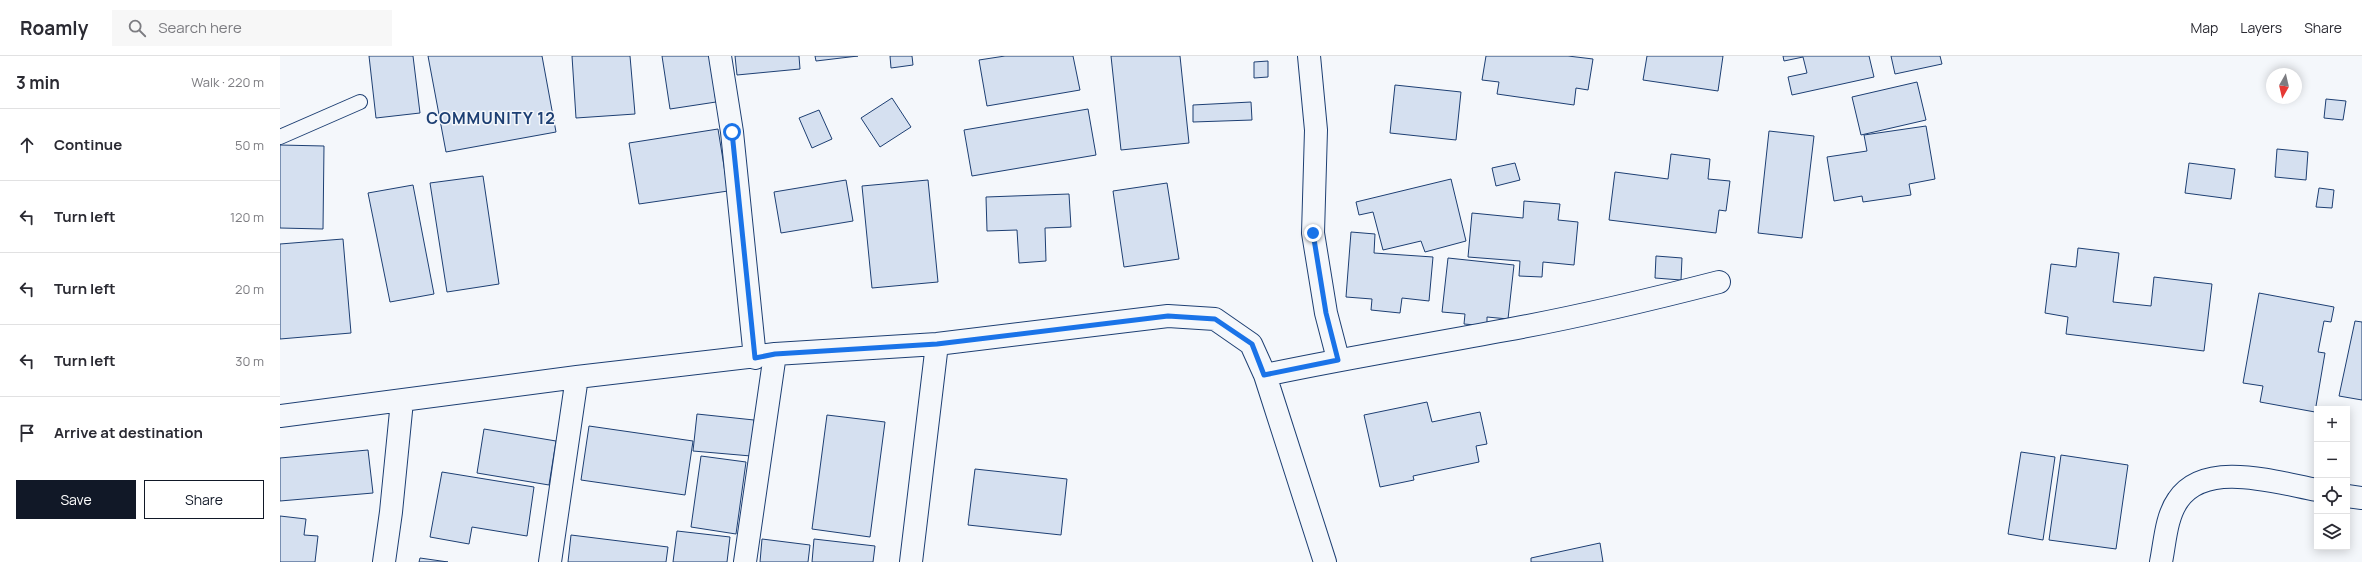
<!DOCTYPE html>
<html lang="en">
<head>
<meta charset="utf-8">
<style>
  body { margin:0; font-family:Manrope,sans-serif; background:#f7f7f7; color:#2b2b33 }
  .controls { position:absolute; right:12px; bottom:12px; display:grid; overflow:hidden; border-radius:0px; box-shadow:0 2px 10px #0003 }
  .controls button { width:36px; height:36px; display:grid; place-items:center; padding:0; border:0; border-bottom:1px solid #e1e1e2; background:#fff; color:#2b2b33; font:20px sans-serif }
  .compass { position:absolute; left:1986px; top:12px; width:36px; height:36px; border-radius:50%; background:#fff; box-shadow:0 2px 10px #0003; rotate:188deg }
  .stop { position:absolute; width:12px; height:12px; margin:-9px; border:3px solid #1a73e8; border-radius:50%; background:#fff }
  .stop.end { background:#1a73e8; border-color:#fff; box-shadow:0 1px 4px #0008 }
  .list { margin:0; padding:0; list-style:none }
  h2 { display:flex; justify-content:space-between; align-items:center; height:52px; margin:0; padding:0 16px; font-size:17px }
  h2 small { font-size:13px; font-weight:400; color:#7c7c81 }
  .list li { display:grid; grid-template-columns:26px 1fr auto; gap:12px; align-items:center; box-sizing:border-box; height:72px; padding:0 16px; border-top:1px solid #e1e1e2 }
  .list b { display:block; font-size:15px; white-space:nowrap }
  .list em { font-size:13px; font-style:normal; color:#7c7c81 }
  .actions { display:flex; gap:8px; padding:12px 16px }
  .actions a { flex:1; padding:9px 0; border:1px solid #111827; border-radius:0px; text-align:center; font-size:14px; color:#111827 }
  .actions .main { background:#111827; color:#fff }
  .icon { flex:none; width:22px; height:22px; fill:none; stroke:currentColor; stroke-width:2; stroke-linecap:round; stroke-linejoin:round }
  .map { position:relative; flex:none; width:2082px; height:506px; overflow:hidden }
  header { display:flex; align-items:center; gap:24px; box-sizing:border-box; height:56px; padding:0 20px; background:#fff; border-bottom:1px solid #e1e1e2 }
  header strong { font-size:19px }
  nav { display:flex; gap:22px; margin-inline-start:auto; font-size:14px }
  .search { width:280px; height:36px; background:#f7f7f7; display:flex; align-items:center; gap:10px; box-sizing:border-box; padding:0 14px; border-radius:0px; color:#7c7c81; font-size:15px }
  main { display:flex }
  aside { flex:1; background:#fff }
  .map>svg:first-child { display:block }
  .building { fill:#d5e0f0; stroke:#1d3f73 }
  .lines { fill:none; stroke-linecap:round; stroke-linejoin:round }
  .service-casing { stroke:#1d3f73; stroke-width:16 }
  .minor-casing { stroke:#1d3f73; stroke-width:24 }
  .service { stroke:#f4f7fb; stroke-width:14 }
  .minor { stroke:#f4f7fb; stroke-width:22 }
  .route { stroke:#1a73e8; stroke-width:5 }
  .labels { text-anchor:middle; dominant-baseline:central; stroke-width:3; stroke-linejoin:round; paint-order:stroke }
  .district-label { font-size:16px; font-weight:bold; letter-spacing:1px; fill:#1d3f73; stroke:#f4f7fb }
</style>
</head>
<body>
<header>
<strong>Roamly</strong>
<div class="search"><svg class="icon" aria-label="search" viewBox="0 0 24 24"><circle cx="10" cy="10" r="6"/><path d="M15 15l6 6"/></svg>Search here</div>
<nav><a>Map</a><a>Layers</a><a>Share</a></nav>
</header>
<main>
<aside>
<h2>3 min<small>Walk · 220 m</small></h2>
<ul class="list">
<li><svg class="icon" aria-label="ahead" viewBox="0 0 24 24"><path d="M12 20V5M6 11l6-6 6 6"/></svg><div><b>Continue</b></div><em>50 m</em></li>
<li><svg class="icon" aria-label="left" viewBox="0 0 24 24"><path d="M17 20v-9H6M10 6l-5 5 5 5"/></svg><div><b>Turn left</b></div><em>120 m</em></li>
<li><svg class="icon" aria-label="left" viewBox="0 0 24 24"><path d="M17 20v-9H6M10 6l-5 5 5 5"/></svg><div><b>Turn left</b></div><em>20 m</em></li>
<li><svg class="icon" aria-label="left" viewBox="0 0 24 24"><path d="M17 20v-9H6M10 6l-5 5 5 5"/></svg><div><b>Turn left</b></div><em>30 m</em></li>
<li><svg class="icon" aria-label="arrive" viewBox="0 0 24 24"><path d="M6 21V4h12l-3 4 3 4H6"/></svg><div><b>Arrive at destination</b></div></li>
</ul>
<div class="actions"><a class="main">Save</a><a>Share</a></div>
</aside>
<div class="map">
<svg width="2082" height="506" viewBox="0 0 2082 506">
  <rect width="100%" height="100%" fill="#f4f7fb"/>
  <path class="building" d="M89 0H133L140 57 96 62Z
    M148 0H262L276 76 166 96Z
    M292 0H350L355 58 296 62Z
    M382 0H430L436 46 390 53Z
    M455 0H519L520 13 457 19Z
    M535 0H578L536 5Z
    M610 0H632L633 9 611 12Z
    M725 0H793L800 34 707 50 699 4Z
    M831 0H900L909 87 841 94Z
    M1206 0H1288L1313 3 1308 34 1296 32 1294 49 1217 38 1219 26 1202 24Z
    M1367 0H1443L1438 35 1363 24Z
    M1503 0H1589L1594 21 1512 39 1508 21 1527 17 1523 1 1504 5Z
    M1611 0H1660L1662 8 1615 18Z
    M988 5V21L974 22V6Z
    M1637 26 1646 64 1581 79 1572 41Z
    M1115 29 1181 36 1176 84 1110 77Z
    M612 42 631 71 600 91 581 62Z
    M2046 43 2066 45 2063 64 2044 62Z
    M971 46 972 64 913 66V49Z
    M808 53 816 99 692 120 684 74Z
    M539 54 552 83 532 92 519 62Z
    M1646 70 1655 123 1629 128 1631 139 1583 146 1582 140 1554 145 1547 101 1587 95 1584 79Z
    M438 73 448 135 359 148 349 87Z
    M1489 75 1534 80 1522 182 1478 177Z
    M0 89 44 90 43 173 0 172Z
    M1997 93 2028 96 2026 124 1995 121Z
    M1391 98 1430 103 1428 123 1450 125 1446 155 1439 154 1436 177 1329 164 1335 116 1388 123Z
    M1235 107 1240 124 1216 130 1212 112Z
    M1909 107 1955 113 1951 143 1905 137Z
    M203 120 219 228 167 236 150 127Z
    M1171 123 1186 185 1145 196 1141 185 1103 194 1093 156 1079 159 1076 146Z
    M566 124 573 165 501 177 494 136Z
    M648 124 658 226 592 232 582 130Z
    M887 127 899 203 844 211 833 135Z
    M133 129 154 238 110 246 88 137Z
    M2039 132 2054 134 2052 152 2036 151Z
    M789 138 791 171 765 172 766 205 739 207 737 174 707 175 706 141Z
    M1244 145 1280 148 1278 164 1298 166 1294 209 1263 206 1262 221 1239 220 1240 205 1188 201 1192 157 1243 162Z
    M1071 176 1095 178 1094 197 1153 201 1149 245 1122 242 1120 257 1091 254 1092 243 1066 241Z
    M63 183 71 277 0 283V188Z
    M1798 192 1839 197 1833 246 1871 250 1874 221 1932 228 1924 295 1786 278 1788 261 1765 257 1771 208 1796 211Z
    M1376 200 1402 202 1401 224 1375 222Z
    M1168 202 1234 209 1228 263 1207 261V270L1184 268 1185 258 1162 256Z
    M1979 237 2054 251 2051 266 2044 265 2038 296 2045 297 2035 356 1980 346 1983 330 1963 327Z
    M2075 265 2082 266V344L2059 340Z
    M1147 346 1152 366 1200 356 1207 388 1196 390 1199 406 1133 420 1134 424 1100 431 1084 359Z
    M417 358 474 364 471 400 413 395Z
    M547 359 605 366 590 481 532 473Z
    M309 370 413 385 405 439 301 424Z
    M204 373 276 385 269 429 197 417Z
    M88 394 93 437 0 445V402Z
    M1741 396 1775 401 1763 484 1728 478Z
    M1781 399 1848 409 1836 493 1769 484Z
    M421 400 466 406 456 478 411 471Z
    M695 413 787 423 781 479 688 469Z
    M162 416 254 431 247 480 192 471 189 488 150 481Z
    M0 460 26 463 24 479 38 480 35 506H0Z
    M397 475 450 481 447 506H393Z
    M291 479 388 491 386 506H288Z
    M482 483 530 489 528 506H480Z
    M534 483 595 490 593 506H532Z
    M1320 487 1323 506H1251V502Z
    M140 502 168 506H139Z"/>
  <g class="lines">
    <g class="service-casing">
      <path id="service" d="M0 81 80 46"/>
    </g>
    <g class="minor-casing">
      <path id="minor" d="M440 0 452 76 475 302
        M1029 0 1036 74 1033 177 1046 257 1058 303
        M985 319C1065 302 1146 289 1226 274 1298 261 1369 244 1439 226
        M0 360 297 321 495 298 657 288 888 260 935 263 971 288 985 319 1045 506
        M2067 440 2082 442
        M104 506 111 456 122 345
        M270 506 297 321
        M465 506 495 298
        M631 506 657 288
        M1881 506C1885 486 1886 461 1898 444 1925 403 1998 427 2037 434"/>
    </g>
    <use href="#service" class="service"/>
    <use href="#minor" class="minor"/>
  </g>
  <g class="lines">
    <path class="route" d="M452 76 475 302 495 298 657 288 888 260 935 263 972 288 984 319 1058 304 1046 257 1033 177"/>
  </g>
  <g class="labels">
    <g class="district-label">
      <text x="211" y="62">COMMUNITY 12</text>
    </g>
  </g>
</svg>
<div class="controls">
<button>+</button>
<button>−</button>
<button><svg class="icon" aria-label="locate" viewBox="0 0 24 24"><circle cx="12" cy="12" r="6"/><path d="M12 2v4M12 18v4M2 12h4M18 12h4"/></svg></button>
<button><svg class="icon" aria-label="layers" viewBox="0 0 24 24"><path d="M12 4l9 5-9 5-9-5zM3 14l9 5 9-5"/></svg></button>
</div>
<svg class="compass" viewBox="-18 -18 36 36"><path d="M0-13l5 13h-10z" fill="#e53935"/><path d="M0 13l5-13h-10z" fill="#7c7c81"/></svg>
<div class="stop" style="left:452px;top:76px"></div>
<div class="stop end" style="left:1033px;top:177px"></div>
</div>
</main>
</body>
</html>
